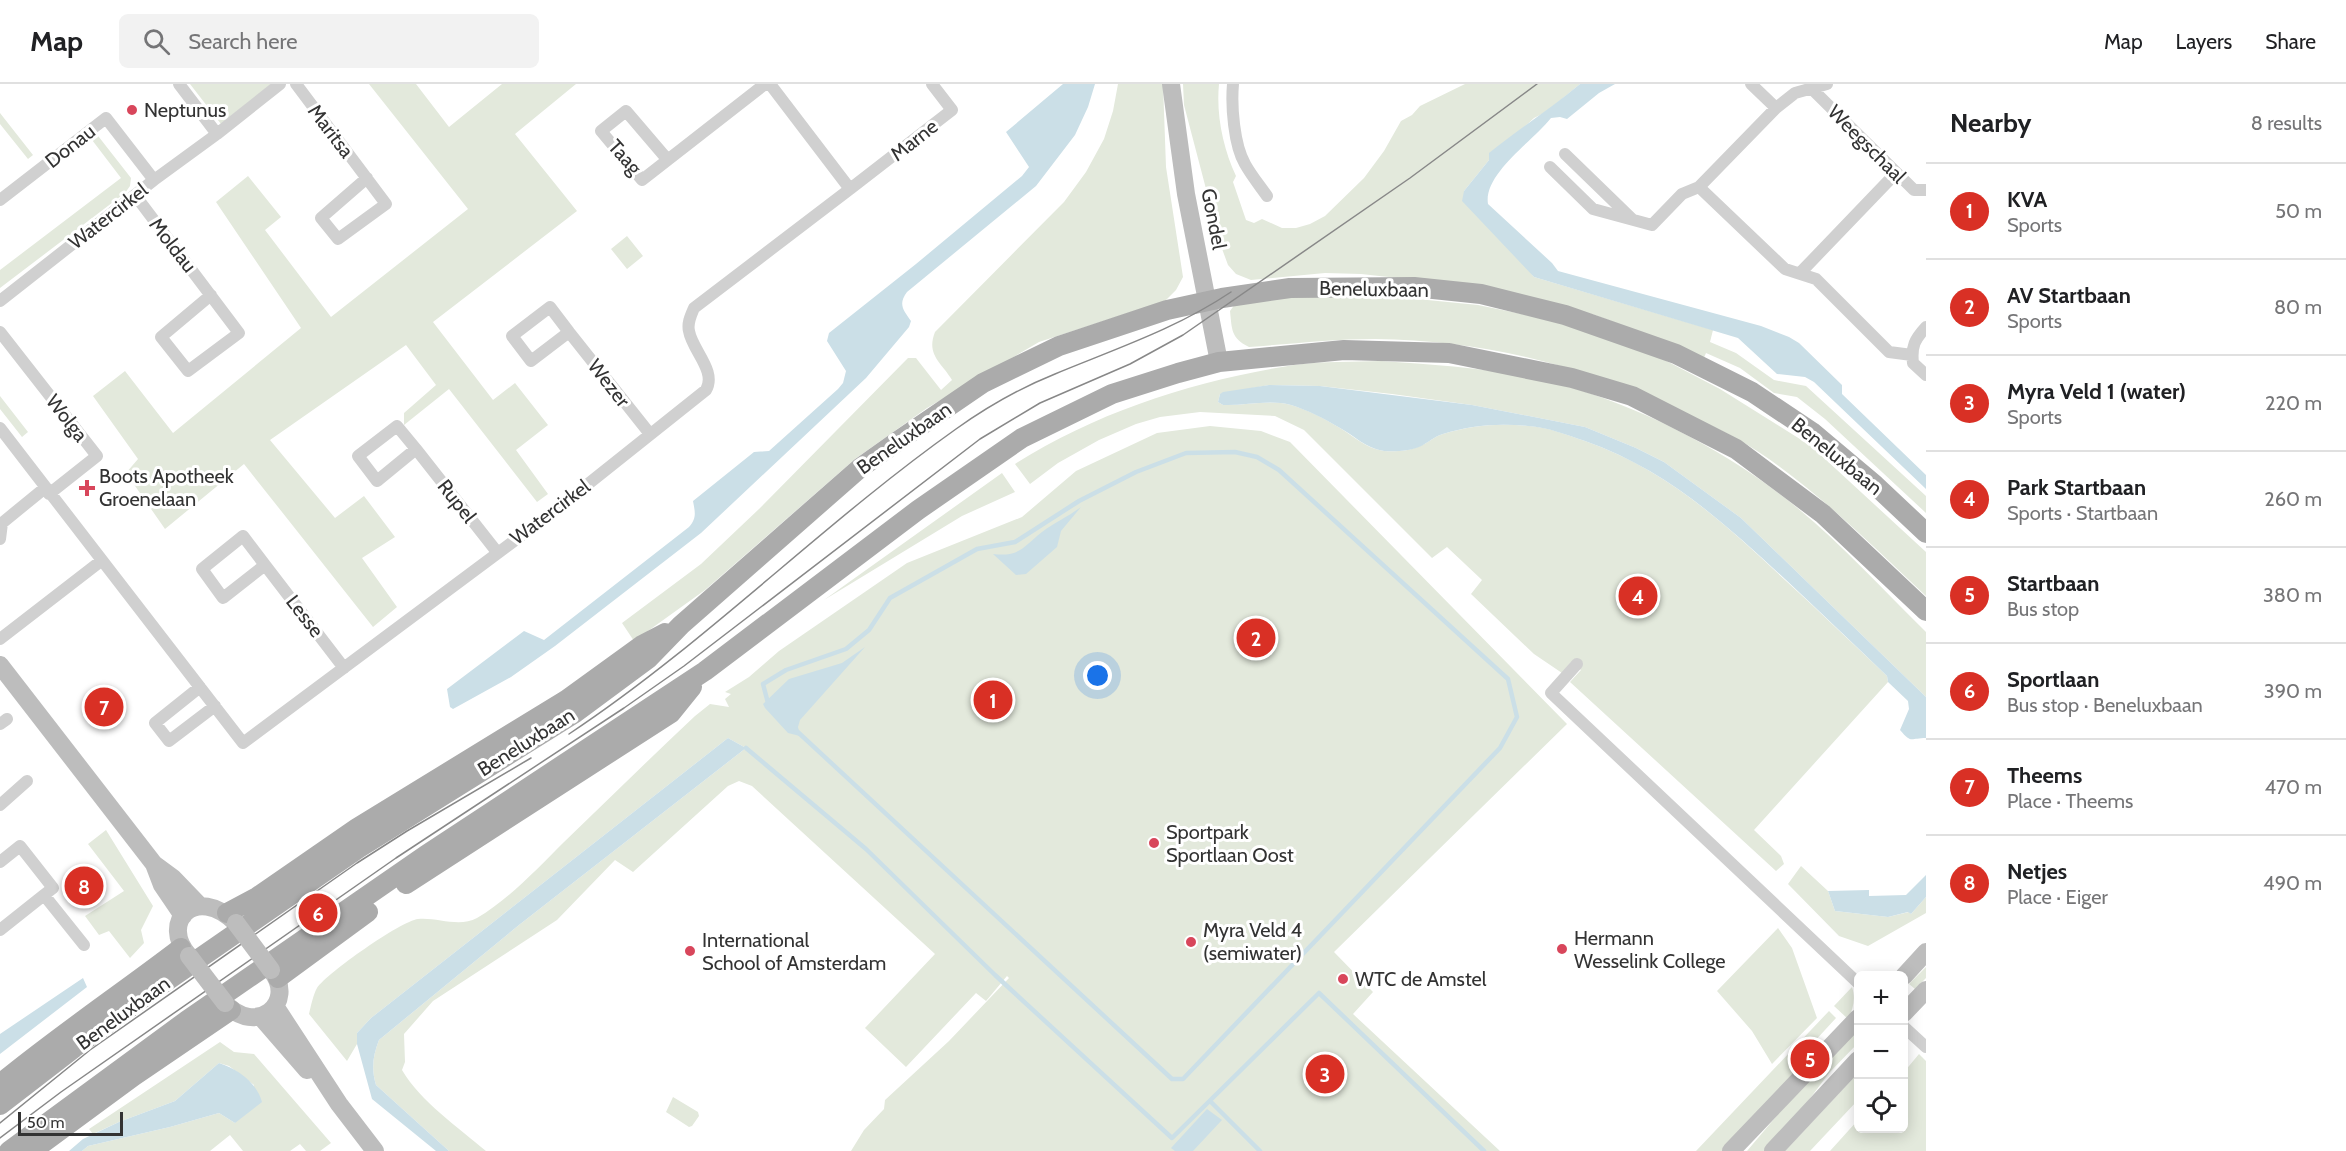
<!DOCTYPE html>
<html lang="en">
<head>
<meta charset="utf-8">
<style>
  body { margin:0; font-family:Cabin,sans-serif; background:#f2f2f2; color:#202124 }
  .controls { position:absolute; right:18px; bottom:18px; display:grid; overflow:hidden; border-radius:9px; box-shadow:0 3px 15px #0003 }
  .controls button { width:54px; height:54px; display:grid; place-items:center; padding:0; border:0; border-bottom:2px solid #e0e0e0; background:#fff; color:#202124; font:30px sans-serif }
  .scale { position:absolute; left:18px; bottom:15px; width:105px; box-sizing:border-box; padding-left:6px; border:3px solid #333; border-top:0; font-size:16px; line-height:21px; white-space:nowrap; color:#333; -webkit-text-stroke:4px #fff; paint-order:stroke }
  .you { position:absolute; left:1098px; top:592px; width:21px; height:21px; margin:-15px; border:4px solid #fff; border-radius:50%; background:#1a73e8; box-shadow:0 0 0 9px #1a73e833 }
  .badge { display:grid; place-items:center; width:39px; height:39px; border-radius:50%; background:#d93025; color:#fff; font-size:20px; font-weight:700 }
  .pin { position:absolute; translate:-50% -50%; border:3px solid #fff; box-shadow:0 2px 6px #0006 }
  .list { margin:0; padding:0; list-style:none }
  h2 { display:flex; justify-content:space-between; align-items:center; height:78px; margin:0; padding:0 24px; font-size:26px }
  h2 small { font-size:20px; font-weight:400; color:#757577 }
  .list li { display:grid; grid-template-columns:39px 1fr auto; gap:18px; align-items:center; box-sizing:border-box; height:96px; padding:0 24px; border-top:2px solid #e0e0e0 }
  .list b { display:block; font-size:22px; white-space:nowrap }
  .list p { margin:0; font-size:20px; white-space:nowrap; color:#757577 }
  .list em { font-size:20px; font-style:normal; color:#757577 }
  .icon { flex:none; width:33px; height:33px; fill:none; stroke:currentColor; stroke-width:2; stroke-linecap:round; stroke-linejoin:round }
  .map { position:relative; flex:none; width:1926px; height:1067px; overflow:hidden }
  header { display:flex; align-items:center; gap:36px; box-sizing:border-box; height:84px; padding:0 30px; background:#fff; border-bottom:2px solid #e0e0e0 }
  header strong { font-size:28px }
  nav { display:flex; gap:33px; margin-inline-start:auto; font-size:21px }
  .search { width:420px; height:54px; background:#f2f2f2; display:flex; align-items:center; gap:15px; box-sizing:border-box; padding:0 21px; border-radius:9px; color:#757577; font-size:22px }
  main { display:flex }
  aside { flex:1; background:#fff }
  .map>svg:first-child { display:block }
  .green { fill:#e3e9dc }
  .water { fill:#cbdfe7 }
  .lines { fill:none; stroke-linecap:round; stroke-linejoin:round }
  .stream { stroke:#cbdfe7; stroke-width:4.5 }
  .street { stroke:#d0d0d0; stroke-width:12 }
  .secondary { stroke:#bdbdbd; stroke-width:18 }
  .primary { stroke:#ababab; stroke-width:20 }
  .tram { stroke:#888; stroke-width:1.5 }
  .secondary-bridge { stroke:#bdbdbd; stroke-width:18 }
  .poi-dot { fill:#d8465b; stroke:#fff; stroke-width:2 }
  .labels { text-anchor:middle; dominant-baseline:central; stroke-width:6; stroke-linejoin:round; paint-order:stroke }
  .poi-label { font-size:20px; fill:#333; stroke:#fff; text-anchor:start }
  .street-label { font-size:20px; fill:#333; stroke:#fff }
</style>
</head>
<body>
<header>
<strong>Map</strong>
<div class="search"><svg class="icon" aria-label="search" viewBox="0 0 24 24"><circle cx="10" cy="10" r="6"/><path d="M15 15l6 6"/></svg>Search here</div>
<nav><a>Map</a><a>Layers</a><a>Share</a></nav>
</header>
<main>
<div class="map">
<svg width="1926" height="1067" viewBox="0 0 1926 1067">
  <rect width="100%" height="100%" fill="#fff"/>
  <path class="green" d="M190 0H270V1L221 40Z
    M369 0H416L449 43 502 0H576L515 50 577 127 433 238 493 316 515 299 548 341 516 366 548 410 537 418 449 305 404 341V329L436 301 406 261 270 356 335 434 364 412 395 453 362 474 397 523 373 543 244 380 165 445 126 389 138 375 93 312 125 287 173 349 301 244 216 118 248 92 281 133 265 146 331 233 468 125Z
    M1118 0H1163L1166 83 1183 193 1176 206 1165 217 1039 258 927 324 855 375 705 506 634 557 622 539 701 480 759 425 908 274H916L941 306 952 296C941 278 926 271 935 248L1064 118 1086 88 1104 55 1113 27Z
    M1183 0H1219C1216 31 1223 64 1236 92L1233 98 1246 136 1254 139 1262 135 1282 144H1296L1310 140 1325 132 1364 94 1384 67 1401 37 1412 31 1420 22 1465 0H1580L1546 28 1534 34 1489 76 1464 107 1534 193 1713 246 1710 258 1736 269 1774 296 1806 302 1926 412V429L1825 335 1797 313 1774 309 1740 284 1706 269 1703 276 1643 249 1595 231 1549 218 1462 201 1361 190 1325 189 1251 196 1236 190 1228 181 1221 162 1184 21Z
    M0 29 33 71 28 75 0 40Z
    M95 48 131 94 130 102 125 109 0 204V186L121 94 89 52Z
    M627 152 643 172 627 185 611 165Z
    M1357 209 1478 221 1517 229 1560 238 1655 271 1720 305 1811 362 1926 468V512C1876 465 1826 415 1769 375 1740 354 1706 339 1673 324 1578 280 1481 256 1375 255 1333 255 1291 260 1249 263 1231 254 1232 246 1230 227L1235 220 1314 210Z
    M1381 277C1441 281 1504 285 1562 301 1643 323 1730 369 1795 422 1842 460 1883 506 1926 548V613L1741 434 1664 378 1636 364 1585 343 1472 321 1392 310 1320 302 1269 301 1220 310 1218 318 1223 321C1245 322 1269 315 1291 321 1308 326 1325 335 1340 344 1355 353 1365 364 1384 367 1395 368 1409 367 1420 362 1428 359 1435 352 1443 350 1472 341 1499 339 1529 342 1548 343 1567 351 1585 357 1667 386 1723 438 1785 496 1819 527 1853 560 1887 592L1888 598 1754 746 1781 772 1784 780 1776 787 1570 598 1581 586 1571 578 1562 589 1534 570 1471 510 1482 496 1447 463 1432 474 1304 346 1275 332 1200 328 1160 333 1136 340 1099 356 1058 379 1030 400 1015 380C1098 327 1197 296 1294 281 1323 277 1353 278 1381 277Z
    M0 312 28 348 22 353 0 325Z
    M1210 342 1261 347 1290 358 1567 640 1334 868 1373 908 1353 930 1500 1067H851L864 1046 884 1025 885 1016 949 957 1009 894 1007 892 986 917 976 909 906 983 865 944 935 870 752 702 739 697 728 702 633 788 615 776 557 836 433 917 404 950 405 978 402 986C420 1017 459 1044 486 1067H449L376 1001C371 984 373 972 379 956L519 841 746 664 728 654 371 934 357 949V960L347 977 309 930C311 922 313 911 317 904 327 889 401 837 418 835 437 833 459 844 477 834 509 815 537 785 563 759 607 717 650 674 695 632L710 620 729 623 725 615 731 610 725 608 749 593 779 567 907 479 1022 433 1076 387 1157 349Z
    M1002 389 1015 408 962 432 824 516Z
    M106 746 153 822 141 846 144 859 130 874 109 847 99 851 85 832 124 807 88 760Z
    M1801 782 1828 807 1835 827 1888 833 1909 828 1911 830 1926 813V829L1868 862 1839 852 1788 800Z
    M1778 844 1792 864 1817 934 1772 980 1752 947 1717 907Z
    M1926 883V894L1915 905 1909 900Z
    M1852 903C1856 915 1853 925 1848 935L1834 922Z
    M1829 927 1836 934 1802 971 1806 975 1802 979 1804 982 1723 1067H1696Z
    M1858 945V959L1829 989 1791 1040 1765 1067H1747L1780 1028Z
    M220 958 234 968 254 970 331 1059 320 1067H306L300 1060 290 1067H243L230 1051 210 1067H82L88 1062 170 1043 219 1029 235 1039 254 1001 229 982 219 979 175 1017 119 1038 93 1050 89 1045Z
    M1919 970 1926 977V1067H1830L1858 1036V1044H1904V988Z
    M1858 989V1016L1810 1067H1785Z
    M673 1013 698 1028 699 1032 692 1042 689 1043 666 1028Z"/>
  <path class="water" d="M1063 0H1095L1088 23 1075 51 1036 102 907 208C898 220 903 226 911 237L909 243 866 294 701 449 555 562 511 593 453 625 450 623 447 605 524 547 544 556 689 443C697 434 695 428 693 417L754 368 769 367 838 305 843 299 846 287 827 257 829 249 916 180 1022 92 1029 83 1006 48Z
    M1580 0H1615L1599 9 1567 35 1560 33 1551 34C1533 57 1483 90 1488 120L1552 179 1558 187 1761 242 1789 253 1799 259 1842 301V310L1926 391V405L1814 298 1805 293 1777 290 1738 254 1534 193 1462 117 1464 107 1489 76V69C1519 45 1550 25 1580 0Z
    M1269 301 1320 302 1472 321 1585 343 1636 364 1664 378 1741 434 1926 613V654C1910 654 1912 660 1900 646L1909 625 1908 617 1888 598 1887 592C1853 559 1819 527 1785 495 1723 438 1667 386 1585 357 1567 351 1547 343 1528 342 1499 339 1471 341 1443 350 1435 352 1428 359 1419 363 1409 367 1395 368 1384 367 1365 364 1355 352 1340 344 1325 335 1307 326 1291 321 1269 315 1245 322 1223 321L1218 318 1220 310 1223 308Z
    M1081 423 1061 447 1057 463 1026 490 1016 491 993 470C1020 473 1023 463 1042 448 1054 439 1069 432 1081 423Z
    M865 563 800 636 798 643 800 652 788 649 765 624 763 620 789 595 842 579Z
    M728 654 746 664 519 841 379 956C373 972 371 984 376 1001L449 1067H436L372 1015 357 960V949L371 934Z
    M1926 791V813L1911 830 1908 828 1888 833 1835 827 1828 807 1869 806V812L1906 811Z
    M83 894 87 903 0 970V950Z
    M219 979C238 985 257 999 262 1018L235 1039 219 1029 170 1043 88 1062 82 1067H69L83 1055 119 1038 175 1017Z
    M1207 1025 1222 1036 1193 1067H1175L1171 1064Z"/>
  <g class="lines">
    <path class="stream" d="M1235 368 1257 373 1279 386 1508 595 1517 633 1500 664 1183 995H1172L787 638 768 619 763 600 786 586 846 565 869 546 890 514 977 465 1015 458 1079 417 1136 388 1186 369Z
      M746 664 866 765 995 891 1172 1054 1319 909 1484 1067
      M1211 1018 1260 1067"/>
    <path class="street" d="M296 0 386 120 338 155 321 134 367 94
      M1233 0C1231 22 1234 61 1245 80 1251 91 1260 102 1267 112
      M1751 0 1776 24
      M1812 5 1914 106H1926
      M217 50 280 0
      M1565 70 1632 135
      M667 75 626 27 601 47 642 96 765 0
      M1550 83 1593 125 1652 141 1682 110 1699 103 1776 24 1795 9 1827 0
      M1699 103 1785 185 1816 195 1889 268 1912 271
      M850 105 952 26 932 0
      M135 111 239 249 188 287 161 253 211 211
      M0 116 106 34 154 96
      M1800 189 1896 89
      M0 217 154 96 217 50 179 0
      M1926 243C1915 255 1911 262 1913 279L1926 291
      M0 248 97 372 49 410
      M569 248 550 223 512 252 531 277 569 248 650 350
      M0 344 243 659 553 428 706 306C717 287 692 266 689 247 687 239 691 231 694 224L850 105 770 0
      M416 365 397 342 358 372 377 397 416 365 497 468
      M0 455 2 439 45 404
      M265 481 243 452 202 485 223 514 265 481 344 584
      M0 555 101 477
      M1577 580 1551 609 1858 899
      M200 603 155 639 169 657 215 622
      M0 640 7 635
      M0 721 27 697
      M0 778 20 762 53 804 44 811 84 861
      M0 846 44 811
      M1904 943 1926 963"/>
    <path class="secondary" d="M1171 0 1186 110 1219 278
      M0 581 154 780 173 794 199 821
      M154 780 162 801 183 832
      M189 872C159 839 195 799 236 839
      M1904 892 1926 868
      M225 919C255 953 298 919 271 886
      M275 922 339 1020 375 1067
      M1904 929 1926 906
      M260 932 307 986
      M1731 1067 1858 934
      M1773 1067 1858 976"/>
    <path class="primary" d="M406 800 671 629 692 603
      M227 829 257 813 357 744 566 616 642 561 665 549
      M278 894 368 828
      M0 1000C58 952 121 910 181 864
      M0 1021 74 964 158 903 359 764 575 629 629 589 648 575 681 541 860 384 898 357 983 299 1059 262 1167 226 1222 214 1290 204 1414 203 1481 210 1565 231 1676 270 1752 308 1812 348 1875 401 1926 449
      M9 1067 186 937 426 771 705 587 918 426 1022 354 1112 310 1178 289 1219 278 1344 266 1449 269 1572 294 1632 312 1736 365 1823 430 1926 527
      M32 1067 134 992 231 926"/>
    <path class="tram" d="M569 650C706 559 822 440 956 345 987 323 1020 304 1055 290 1115 265 1176 245 1231 208
      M0 1039 90 966 357 779 407 747 531 674
      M0 1054 61 1008 396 774 624 624 684 582 980 355 1040 319 1130 280 1183 251 1410 94 1537 0"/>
    <path class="secondary-bridge" d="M236 839 271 886
      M189 872 225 919"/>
  </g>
  <g class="poi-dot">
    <circle cx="132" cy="26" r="6"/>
    <path d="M84 395h6v6h6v6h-6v6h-6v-6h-6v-6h6z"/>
    <circle cx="1154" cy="759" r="6"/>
    <circle cx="1191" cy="858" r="6"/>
    <circle cx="1562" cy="865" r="6"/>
    <circle cx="690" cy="867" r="6"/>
    <circle cx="1343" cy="895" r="6"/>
  </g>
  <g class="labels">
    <g class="poi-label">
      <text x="144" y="26">Neptunus</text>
      <text x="99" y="392">Boots Apotheek<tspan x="99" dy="23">Groenelaan</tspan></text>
      <text x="1166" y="748">Sportpark<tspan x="1166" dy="23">Sportlaan Oost</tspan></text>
      <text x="1203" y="846">Myra Veld 4<tspan x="1203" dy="23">(semiwater)</tspan></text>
      <text x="1574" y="854">Hermann<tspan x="1574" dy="23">Wesselink College</tspan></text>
      <text x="702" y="856">International<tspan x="702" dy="23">School of Amsterdam</tspan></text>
      <text x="1355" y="895">WTC de Amstel</text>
    </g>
    <g class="street-label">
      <text transform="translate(331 47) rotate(53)">Maritsa</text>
      <text transform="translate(914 56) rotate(-38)">Marne</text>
      <text transform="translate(1867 60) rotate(45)">Weegschaal</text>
      <text transform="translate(70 62) rotate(-38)">Donau</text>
      <text transform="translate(625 73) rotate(48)">Taag</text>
      <text transform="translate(108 132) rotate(-38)">Watercirkel</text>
      <text transform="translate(1214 135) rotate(79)">Gondel</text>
      <text transform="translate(173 161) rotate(52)">Moldau</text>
      <text transform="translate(1374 205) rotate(1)">Beneluxbaan</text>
      <text transform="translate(609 299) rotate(52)">Wezer</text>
      <text transform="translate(67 334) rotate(52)">Wolga</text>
      <text transform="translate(904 354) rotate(-35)">Beneluxbaan</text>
      <text transform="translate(1837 372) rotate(39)">Beneluxbaan</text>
      <text transform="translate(457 417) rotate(52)">Rupel</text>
      <text transform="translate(550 428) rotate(-37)">Watercirkel</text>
      <text transform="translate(305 532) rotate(52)">Lesse</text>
      <text transform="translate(526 658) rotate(-32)">Beneluxbaan</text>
      <text transform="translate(123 929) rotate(-36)">Beneluxbaan</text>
    </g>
  </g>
</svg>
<div class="controls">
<button>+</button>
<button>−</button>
<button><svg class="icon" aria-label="locate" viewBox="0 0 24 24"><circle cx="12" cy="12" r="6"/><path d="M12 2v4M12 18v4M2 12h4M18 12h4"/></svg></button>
</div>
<div class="scale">50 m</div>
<div class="you"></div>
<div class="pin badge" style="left:993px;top:616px">1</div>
<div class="pin badge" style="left:1256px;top:554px">2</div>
<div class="pin badge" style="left:1325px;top:990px">3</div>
<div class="pin badge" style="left:1638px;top:512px">4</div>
<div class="pin badge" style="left:1810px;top:975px">5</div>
<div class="pin badge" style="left:318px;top:829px">6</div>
<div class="pin badge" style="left:104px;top:623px">7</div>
<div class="pin badge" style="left:84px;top:802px">8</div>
</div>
<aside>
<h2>Nearby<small>8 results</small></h2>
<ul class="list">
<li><span class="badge">1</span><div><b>KVA</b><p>Sports</p></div><em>50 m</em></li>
<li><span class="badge">2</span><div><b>AV Startbaan</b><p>Sports</p></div><em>80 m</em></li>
<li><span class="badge">3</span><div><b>Myra Veld 1 (water)</b><p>Sports</p></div><em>220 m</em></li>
<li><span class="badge">4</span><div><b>Park Startbaan</b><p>Sports · Startbaan</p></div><em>260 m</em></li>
<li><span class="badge">5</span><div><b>Startbaan</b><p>Bus stop</p></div><em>380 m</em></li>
<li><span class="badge">6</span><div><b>Sportlaan</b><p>Bus stop · Beneluxbaan</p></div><em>390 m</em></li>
<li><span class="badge">7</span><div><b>Theems</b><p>Place · Theems</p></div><em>470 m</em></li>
<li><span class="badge">8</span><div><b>Netjes</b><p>Place · Eiger</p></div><em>490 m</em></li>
</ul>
</aside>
</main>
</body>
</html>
